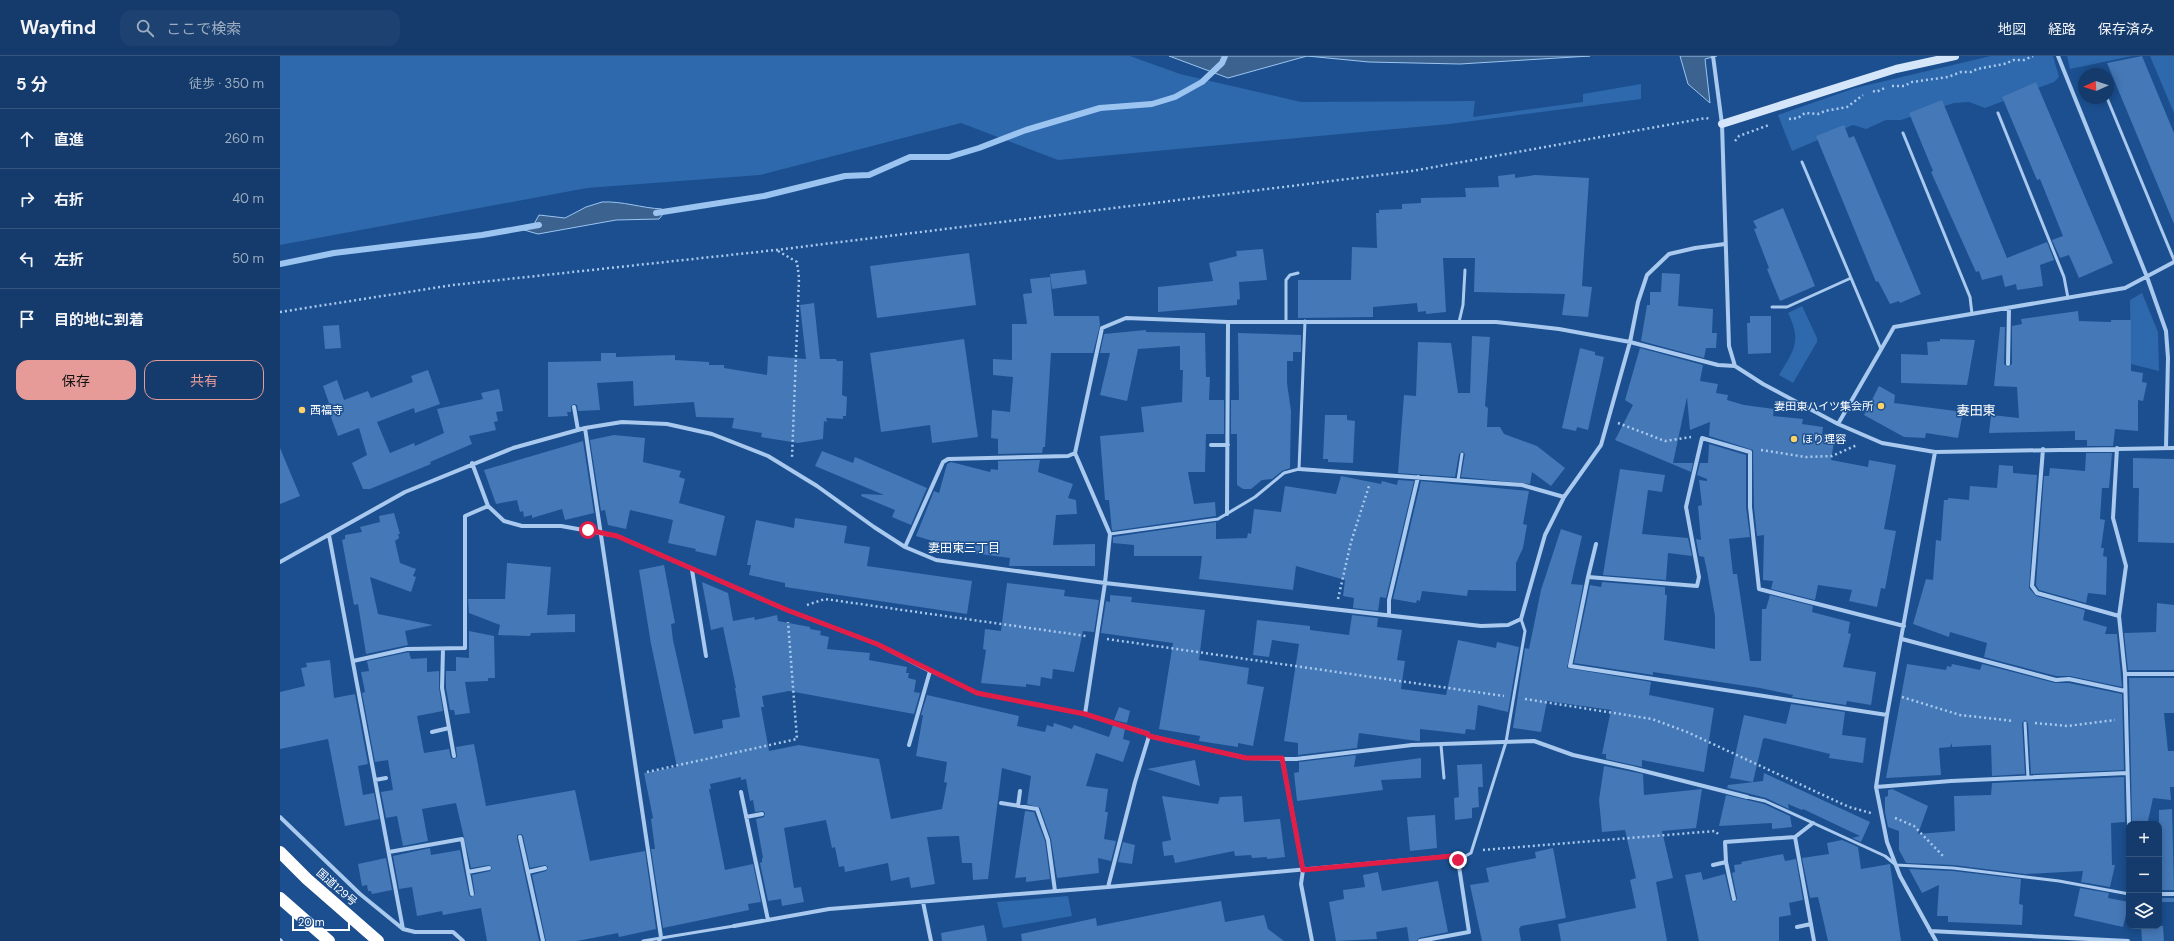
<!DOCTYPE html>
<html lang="ja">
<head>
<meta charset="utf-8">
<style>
  body { margin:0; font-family:"DM Sans","Noto Sans JP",sans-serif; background:#1d4271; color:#f1f3f6 }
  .controls { position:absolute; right:12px; bottom:12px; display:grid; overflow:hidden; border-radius:8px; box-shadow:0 2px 10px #0003 }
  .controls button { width:36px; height:36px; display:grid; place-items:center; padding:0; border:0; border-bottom:1px solid #33557e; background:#143b6b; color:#f1f3f6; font:20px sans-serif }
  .compass { position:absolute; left:1798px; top:12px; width:36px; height:36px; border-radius:50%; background:#143b6b; box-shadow:0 2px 10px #0003; rotate:267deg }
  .scale { position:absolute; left:12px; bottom:10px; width:58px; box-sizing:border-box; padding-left:4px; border:2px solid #fff; border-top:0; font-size:11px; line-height:14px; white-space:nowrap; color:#fff; -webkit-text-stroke:3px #1b4f8f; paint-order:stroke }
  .stop { position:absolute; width:12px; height:12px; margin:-9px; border:3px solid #e11d48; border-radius:50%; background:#fff }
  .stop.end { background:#e11d48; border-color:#fff; box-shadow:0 1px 4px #0008 }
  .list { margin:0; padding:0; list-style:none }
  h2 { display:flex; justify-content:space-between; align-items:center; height:52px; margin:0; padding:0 16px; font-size:17px }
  h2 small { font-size:13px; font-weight:400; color:#9dadc1 }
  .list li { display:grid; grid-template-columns:26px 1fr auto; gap:12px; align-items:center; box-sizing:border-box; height:60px; padding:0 16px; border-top:1px solid #33557e }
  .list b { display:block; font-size:15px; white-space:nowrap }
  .list em { font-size:13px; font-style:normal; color:#9dadc1 }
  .actions { display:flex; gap:8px; padding:12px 16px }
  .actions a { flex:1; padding:9px 0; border:1px solid #e69b98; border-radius:12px; text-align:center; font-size:14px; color:#e69b98 }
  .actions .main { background:#e69b98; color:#111 }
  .icon { flex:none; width:22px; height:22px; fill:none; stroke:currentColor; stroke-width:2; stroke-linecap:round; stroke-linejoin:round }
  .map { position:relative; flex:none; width:1894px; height:885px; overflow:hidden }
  header { display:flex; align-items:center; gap:24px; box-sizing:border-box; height:56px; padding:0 20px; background:#143b6b; border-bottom:1px solid #33557e }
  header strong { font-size:19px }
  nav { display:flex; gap:22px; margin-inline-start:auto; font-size:14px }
  .search { width:280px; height:36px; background:#1d4271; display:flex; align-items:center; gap:10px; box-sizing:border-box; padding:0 14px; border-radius:12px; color:#9dadc1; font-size:15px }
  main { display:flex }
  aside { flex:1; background:#143b6b }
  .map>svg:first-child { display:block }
  .green { fill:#2e69ad }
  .water { fill:#3c6290; stroke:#9cc4f0 }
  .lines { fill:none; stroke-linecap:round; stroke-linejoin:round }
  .stream { stroke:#9cc4f0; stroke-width:6 }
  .building { fill:#4478b7 }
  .path { stroke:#a9c9ee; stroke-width:2.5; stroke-dasharray:2 3; stroke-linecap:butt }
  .lane { stroke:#a9c9ee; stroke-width:3 }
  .street { stroke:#a9c9ee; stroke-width:4 }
  .secondary { stroke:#d6e6fa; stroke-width:8 }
  .highway { stroke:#fff; stroke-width:12 }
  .route { stroke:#e11d48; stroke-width:5 }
  .poi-dot { fill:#ffd166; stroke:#1b4f8f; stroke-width:1.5 }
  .labels { text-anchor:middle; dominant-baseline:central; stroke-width:3; stroke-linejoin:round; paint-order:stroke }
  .poi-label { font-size:11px; fill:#fff; stroke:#1b4f8f; text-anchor:start }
  .street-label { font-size:11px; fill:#fff; stroke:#1b4f8f }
  .neighbourhood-label { font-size:12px; fill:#fff; stroke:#1b4f8f }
  .quarter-label { font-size:13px; fill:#fff; stroke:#1b4f8f }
</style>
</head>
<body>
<header>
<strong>Wayfind</strong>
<div class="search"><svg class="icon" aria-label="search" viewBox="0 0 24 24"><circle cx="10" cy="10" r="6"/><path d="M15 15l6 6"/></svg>ここで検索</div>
<nav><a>地図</a><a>経路</a><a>保存済み</a></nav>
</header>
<main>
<aside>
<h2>5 分<small>徒歩 · 350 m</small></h2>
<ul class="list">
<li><svg class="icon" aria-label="ahead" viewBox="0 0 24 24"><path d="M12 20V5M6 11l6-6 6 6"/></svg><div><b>直進</b></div><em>260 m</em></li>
<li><svg class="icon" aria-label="right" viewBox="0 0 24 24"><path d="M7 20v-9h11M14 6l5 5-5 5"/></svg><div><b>右折</b></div><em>40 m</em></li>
<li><svg class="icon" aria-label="left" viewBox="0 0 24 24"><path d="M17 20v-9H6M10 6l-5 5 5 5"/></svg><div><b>左折</b></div><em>50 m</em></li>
<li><svg class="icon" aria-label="arrive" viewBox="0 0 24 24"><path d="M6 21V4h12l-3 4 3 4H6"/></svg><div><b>目的地に到着</b></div></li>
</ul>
<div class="actions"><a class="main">保存</a><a>共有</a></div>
</aside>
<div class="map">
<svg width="1894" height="885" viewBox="0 0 1894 885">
  <rect width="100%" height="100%" fill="#1b4f8f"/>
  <path class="green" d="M0 0H850L900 18 1021 46 1195 45 1193 61 1303 46V38L1361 28V43L1169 68 778 104 681 67 480 119 307 132 0 189Z
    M1711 0H1773L1779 21 1774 26 1705 52 1689 46 1674 47 1621 64H1606L1586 73 1573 69 1512 95 1498 59 1575 32Z
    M1787 0H1852L1790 13Z
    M1870 0H1894V57Z
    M1862 237 1878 276 1879 315 1851 308 1850 244Z
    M1522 250 1537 282V286L1513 327 1499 319C1514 294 1522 286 1508 257Z
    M788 840 792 860 723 872 717 846Z"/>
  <path class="water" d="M889 0H1310L1180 8 1089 6 1027 0 948 22Z
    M1400 0H1437L1425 3 1430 47 1408 28Z
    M322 146C343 145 361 152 382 153L384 157 379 163 336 164 258 178 244 174 253 170 259 159 285 162 306 151Z"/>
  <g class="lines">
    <path class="stream" d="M376 157 484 140 565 120 589 119 630 101H669L699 92 746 74 820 52 872 48 895 41 922 26 942 7 945 0
      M0 208 54 197 202 179 259 169"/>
  </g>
  <path class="building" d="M1862 0 1894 77V168L1827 7Z
    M1756 26 1833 207 1799 222 1789 199 1780 202 1772 184 1783 180 1760 123 1757 124 1722 41Z
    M1662 44 1727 202 1767 186 1774 204 1760 209 1763 230 1737 234 1736 228 1725 231 1722 219 1702 224 1699 215 1696 216 1651 116 1653 115 1629 57Z
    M1564 69 1569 82 1574 80 1641 238 1620 247 1619 245 1610 248 1598 225 1596 226 1536 80Z
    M1235 118V122L1255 119 1309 122 1302 230 1312 231 1308 261 1282 259 1285 238 1194 236 1195 202H1163L1166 256 1146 258V255L1138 256 1137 247 1093 251V261L1018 262V224H1071L1072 191 1097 192 1096 157H1099V154L1122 153V148L1141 147V142L1186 141 1185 132 1219 131 1218 120Z
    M1503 152 1535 230 1500 245 1487 213 1489 212 1474 173 1477 172 1473 165Z
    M983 193 987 224 959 226 960 243 957 244V249L878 256V231L933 225 929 207 957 200 956 195Z
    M689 197 696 249 597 262 590 210Z
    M805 214 807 228 772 233 770 218Z
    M1382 217 1400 218 1398 250 1433 253 1432 277H1437L1436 292H1426L1424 302 1361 285 1367 249H1370V236H1381Z
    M770 221 774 260H819L820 269 813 297H771L765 391H763L762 397 718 398V383L711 382 712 354 730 356 733 321 713 319V303L732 304V268H747L743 238 752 237 750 223Z
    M534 247 540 303H556L557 305H563L562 339 567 341 566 360H563V363L546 362 547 366 544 365 543 383 518 387 481 381 482 377 452 372 454 362 416 361 414 346 354 350 353 325 317 327 320 354 298 355 297 349 294 348 291 350V356H287L288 360 268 361V306L321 305V297H336V301L395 299V304L429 306V309H444V312L487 319 488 300 526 303 520 249Z
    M1798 255 1799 265 1831 266V264H1851V315L1863 317 1862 326 1867 327 1863 345 1858 344V375L1835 373 1833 390H1807V384H1795V375L1709 377 1711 359 1739 362 1737 331 1714 330 1720 271H1725L1724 308 1728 311 1732 308V270L1742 268 1741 263Z
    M1470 260H1491V297L1468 298 1467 267H1470Z
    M59 269 61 292 45 293 43 270Z
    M866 274V276L925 277 926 321H930L929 344H944V378H926L925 416H908L914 448 935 446 936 460 832 475 829 444H825L820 380 864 376 861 351 902 346 903 314H900V290L858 293 847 345 820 339 830 297H820L824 278Z
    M958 277 1021 279V296H1013V305H1007V327L1011 355 1010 412 1002 415 992 423 982 424 971 433H963L957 429V378H951V344H959Z
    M1192 280 1210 281 1205 350 1208 352 1207 371H1220L1224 378 1257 390 1285 412 1271 430 1252 416 1250 428 1181 421 1185 398 1182 395 1179 398 1175 421 1118 417 1124 339 1136 340 1138 286 1171 287 1178 337H1190Z
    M684 283 698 381 652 387 650 369 601 376 590 297Z
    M1660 283 1695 284 1687 329 1621 327V298L1648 299 1647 286 1660 285Z
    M1300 292 1315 296V299L1324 301 1308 374 1297 371 1296 375 1282 372Z
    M1360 292 1423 309 1420 325 1438 328 1436 337 1448 339 1447 344 1464 349 1494 353 1493 360 1523 363 1522 368 1543 371 1542 379 1555 380 1551 404 1588 411 1589 404 1616 409 1604 473 1616 475 1605 533 1601 532 1597 551 1569 545 1572 534 1538 529 1535 544 1491 533 1493 525 1483 524 1484 479 1477 480 1474 451 1473 394 1429 380 1430 366 1410 374 1407 341 1393 407H1413L1411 416 1335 384 1353 349 1345 344Z
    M148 314 160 348 135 357 134 352 97 366 110 397 134 387 135 390 164 377 157 353 203 343 201 337 219 333 223 355 216 356 218 365 214 366 216 374 189 380 192 388 150 406 151 408 90 433H83L72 407 87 399 79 372 58 380 46 348 49 347 43 330 57 324 64 344 88 335 91 342 133 326 131 320Z
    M1599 330 1615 339 1614 347 1683 356 1678 382 1646 377 1645 382 1624 381 1584 359Z
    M1045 359H1067V364L1075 365 1073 407 1048 406V403H1043Z
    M334 379 365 382 363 406 401 415 399 421 405 423 399 447 445 460 436 500 415 495 416 493 388 487 393 464 350 454 346 473 328 469 325 454 321 455 310 384Z
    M303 385 314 457 285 464 282 453 252 462V459L244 461 243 455 240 456 237 444 216 448 204 414Z
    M1429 388 1466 399V451L1470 481 1449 483 1453 518H1457L1470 605H1481L1482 553H1486L1490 539 1533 550 1532 556 1570 566 1568 577 1571 578 1563 611 1596 616 1591 649 1567 645 1566 649 1512 641 1513 639 1480 632 1373 616V619L1294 607 1310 529 1321 531 1322 526 1385 531V539H1387L1384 584 1435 593V560L1427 515 1424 501 1419 500 1416 483 1421 484 1418 450 1422 449 1419 424 1427 425V423L1417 419 1420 407H1428Z
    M0 392 20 440 0 448Z
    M542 395 573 407 575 401 647 432 631 469 612 461 615 454 581 440 582 438 604 439 535 410Z
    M1806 397H1832L1829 432H1822L1820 463 1825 464 1821 492H1824L1823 500 1827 501 1826 539 1808 537 1806 547 1759 534 1756 529 1764 420H1769L1770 412 1805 415Z
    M1853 402 1894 403V487L1858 486 1859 432H1853Z
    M760 404 758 416 793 428 788 442 796 444 797 458 776 459 773 489 815 488V510H729L730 502 693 497 636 480 654 435 659 437 667 408 671 406 710 416 711 413 718 414V405Z
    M1719 409 1733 410V417L1757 419 1749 532 1756 540 1805 554 1803 564 1827 571 1825 578H1837L1842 631 1790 620H1776L1704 601 1707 587 1670 576 1669 581 1633 568 1646 523 1653 524 1656 484 1661 485 1664 444H1668V442L1689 444 1690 430 1717 432Z
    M1340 413 1385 419 1382 436 1368 434 1362 478 1408 482 1412 500 1388 497 1386 524 1323 519Z
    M1061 420 1101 428 1102 425 1117 429 1118 424 1134 425 1106 542 1100 541 1098 555 1073 552 1074 542 1063 540 1065 524 1016 510 1013 534 919 523 922 500H854V489L833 487V481L936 466V483L967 482 968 477 971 478 974 453 1001 456 1005 430 1056 438Z
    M1141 425 1249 435 1243 468 1247 469 1243 492 1236 507V535L1188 534 1187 540 1142 535 1140 545 1137 544 1136 547 1113 543Z
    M114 457 120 478H118L119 482 115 485 120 507 136 513 133 520 136 521 131 536 90 521 98 558 153 569 125 575 128 589 86 598 78 548 74 549 62 484 65 483V479L82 476 80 471 100 466 99 460Z
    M515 462 567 470 564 487 590 491 587 510 692 525 687 558 505 531V527L469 519 471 509H467L476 464 514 472Z
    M1281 473 1302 480 1291 528 1303 529 1287 612 1371 626 1369 639 1434 652 1424 716 1362 704V711L1326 703V698H1322L1331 654 1267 645 1261 676 1233 672 1245 592 1249 593 1261 534Z
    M227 507 271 511 267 559 295 558V576L251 577 250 580 218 579 220 569 189 557 188 543H225Z
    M384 509 395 567 391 568 393 584 414 678 443 672 442 664 460 661 455 632H456L443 571 431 574 422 526 448 537 453 565 474 561 475 564 497 559 498 565 530 571V573L541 575 540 579 549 581 547 593 590 597 589 604 627 611 626 617H629L628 622 636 624 634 636 640 637 634 658 509 635 482 640 484 651H481L489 695 519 689 599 703 611 763 662 753 667 727 664 726 667 706 636 700 643 659H641L647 639 739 660 737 670 765 676 767 669 773 671 774 667 792 673 794 669 829 681 833 669 845 673 843 683 850 685 843 706 816 697 806 730 828 733 825 756H828L824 783 836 785 831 805 818 802 819 817 777 822 771 783 760 752 747 748 751 720 722 712 708 823 693 824 692 807H682L679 780 647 781 655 828 631 832 629 821 611 825 608 807 565 816 564 810 559 811 555 791 552 792 546 764 504 772 514 832 521 831 524 846 502 850 501 843 488 845 480 807 482 806V802H483L476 763 484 761 485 757 483 755 475 756 473 744 470 745 466 723 461 724V721L430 728 431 733H429L445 814 473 808 481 846 468 848 469 854 383 872 371 793H375L371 763 373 762 364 717 397 711 371 588 359 514Z
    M727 527 785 534 784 540 819 544 814 576 803 575 794 616 773 613 772 623 761 621 760 630 746 628V631L701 627 706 594 703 593 705 573 721 575Z
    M830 539 852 541 851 546 925 554 919 604 969 612 967 628 984 631 973 690 958 687V691L919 685 920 680 879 673 893 587 821 577 826 545 830 546Z
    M1877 547 1894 549V614H1848L1844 577 1876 576Z
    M1072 559 1098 562 1097 571 1122 574 1117 604 1125 605 1121 633 1166 639 1178 584 1216 592 1217 586 1239 591 1228 656 1198 649 1195 674 1186 673 1185 678 1140 673V685H1137L1079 677 1077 692 1018 699V687L1004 685 1019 588 992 584 989 601 973 599 977 564 1030 570V574L1069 579Z
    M189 575 214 580 215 622H208V625L185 626 190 657 175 659 174 654H170L166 632V615H176V601L189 602Z
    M129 596 131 603 147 602V616L159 615V632L163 655 137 660 144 697 169 693 171 702 174 703 177 701 176 691 194 688 206 750 295 734 310 805 365 795 376 873 339 881 338 877 297 885H266L252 819 266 815 268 811 265 809 250 812 243 780 241 778 237 779V782L259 885H207L201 852 163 859 162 855 137 860 132 831 119 833 113 800 150 792 151 799 180 794 189 839 191 841 195 838 192 819 210 815 212 812 209 809 191 812 176 747 142 753 148 785 123 790 117 760 106 762 101 736 113 734 108 704 95 706 82 637 85 636 81 616 89 615 87 605Z
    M50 604 54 642 75 638 88 708 78 710 83 739 94 737 99 763 65 770 48 683 0 693V636L25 630 21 612 27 611 26 607Z
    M1627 608 1666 614 1667 610 1671 611 1672 608 1700 614 1702 608 1775 627H1789L1842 638 1844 714 1751 718 1748 667 1745 664 1742 667 1745 718 1712 720 1711 689 1672 691V687L1670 691 1659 692 1661 719 1606 722Z
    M1849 622H1894V657H1884L1888 695H1894V731H1890L1891 744 1873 742 1868 765 1852 766Z
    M1511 648 1565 656 1562 679 1586 682 1583 707 1549 702 1550 698 1485 682 1483 683 1473 726 1450 722 1464 659 1506 668Z
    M839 651 850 655 847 667 834 664Z
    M1076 699 1074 711 1141 702V722L1101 724 1103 734 1017 745 1014 717 1019 716V706Z
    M915 704 920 730 867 713Z
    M1202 708 1203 731H1198L1199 751 1192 752V762L1175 764 1174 742 1179 741 1177 709Z
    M1324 710 1363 718 1364 739 1422 733 1416 772 1382 775 1393 822 1376 826 1387 885H1281L1278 868 1356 852 1350 824 1356 822 1345 774 1322 776 1319 744Z
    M1484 717 1590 766 1581 786 1572 782 1580 780 1523 753 1522 754 1508 748 1509 753 1486 742 1447 732 1448 729 1483 725Z
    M1844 721 1845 766 1831 767 1832 809H1835L1830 831 1801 826 1803 815 1745 818 1673 809 1626 807 1619 794V775L1608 771 1605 756V741L1608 740V734L1612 733 1648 750 1638 778 1675 775 1674 740 1711 739 1712 727Z
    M1446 739 1484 748 1510 760 1512 771 1492 773V767L1439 770Z
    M882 740 938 748 940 741 962 740 964 766 1000 763 1005 801 987 803V801L972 802 971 799 955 800 954 795 895 807 893 799 884 800 882 786 891 784Z
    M1892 753 1894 834H1879V754Z
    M745 755 754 756 765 785 770 823 746 826V821L735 822Z
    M1155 759 1157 792 1130 795 1127 761Z
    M1562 784 1578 791 1581 813 1610 808 1621 885H1548L1538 841 1530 842 1522 802 1549 798 1547 787Z
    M843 786 855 789 852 808 838 806Z
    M1273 792 1286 862 1241 870 1239 873 1241 885H1202L1190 829 1209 826 1206 812 1256 802 1255 796Z
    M1503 798 1505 805 1516 803 1523 844 1509 847 1511 859 1499 861V885H1419L1405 819 1421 816 1423 824 1445 818 1451 844 1455 846 1457 842 1452 817 1455 816 1454 809 1462 808 1461 806Z
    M106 802 112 834 92 838 91 835H88L87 829 82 830 78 808Z
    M1629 813 1673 815 1741 823 1739 848 1743 849 1742 869 1668 866V860H1657L1659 829 1642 837Z
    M1098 816 1102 835 1158 825 1168 876 1139 882 1137 885H1129L1127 871 1096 876 1097 883 1056 885 1049 846 1064 843 1063 834 1085 831 1083 819Z
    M1800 832 1829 837 1828 842 1849 846 1843 871 1794 860Z
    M1879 842H1894V846H1879Z
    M941 845 945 866 984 859 988 873 1004 885H742L741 878 816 862 817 870Z
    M704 869 707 885H662L661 877Z
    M1861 870H1883L1884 885H1862Z"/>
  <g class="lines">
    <path class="path" d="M1612 30H1624L1632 26 1668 21 1681 16H1691L1697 13 1724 8 1734 4H1744L1753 0
      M1593 35 1596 36 1605 32
      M1509 63 1518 62 1525 57 1538 58 1545 55 1567 51 1583 39
      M1455 85 1459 80 1489 69
      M498 195 517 206 519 222 512 402
      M0 256 173 229 496 194 1132 115 1426 62 1430 63
      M1338 367 1385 385 1411 381
      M1481 394 1526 401 1552 400 1577 389
      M1058 543 1071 486 1089 430
      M527 549 545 543 806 580
      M827 583 1224 640
      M1622 641 1680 659 1734 665
      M1245 643 1372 663 1407 676 1569 751 1591 757
      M1755 667 1788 670 1835 664
      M367 716 517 683 508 566
      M1615 762 1634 770 1663 800
      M1203 794 1435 775 1438 778"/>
    <path class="lane" d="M1816 18H1817
      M1827 42 1894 204
      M1718 57 1784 221 1788 242
      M1623 77 1690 241 1692 258
      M1522 106 1601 293
      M1492 251H1507L1571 222
      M1006 265V224L1010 219 1018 217
      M1179 266 1183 249 1185 214
      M1178 424 1182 398
      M830 478 938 463 975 441 1004 417 1019 413 1025 265
      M650 615 697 637 805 658 868 677 869 680
      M1745 667 1748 721
      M1161 689 1164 722
      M1467 741 1485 745 1605 800 1616 809 1673 812 1779 825 1849 838
      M1178 804 1191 797 1226 686 1245 575 1241 563
      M363 885 454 870"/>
    <path class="street" d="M1433 0 1442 68 1449 290 1455 310 1483 328 1558 368 1602 387 1655 396 1894 392
      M1778 0 1867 221 1886 275 1888 302 1886 391
      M1728 308 1729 252
      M294 351 298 374
      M1558 368 1614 271 1845 232 1894 206
      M305 372 381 881 379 885
      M931 389H948
      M1837 392 1833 462 1846 510 1839 560 1845 618 1849 768
      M1763 393 1752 530 1757 537 1839 560
      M1655 396 1607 659 1596 731 1607 786 1620 820 1656 885
      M795 397 830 478 825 527 805 658
      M192 407 208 450 224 465 242 470H281L337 480 507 554 597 588 650 615 629 689
      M1019 413 1242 429 1284 441
      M947 458 948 266
      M49 479 123 873
      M625 491 663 406 668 403 788 400 795 397 822 272 846 262 948 266H1216L1279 273 1350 286 1438 309 1455 310
      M0 506 125 436 233 392 305 372 342 366 387 368 432 378 488 400 537 430 594 471 625 491 656 504 825 527 1201 570 1228 569 1241 563 1265 479 1284 441 1321 389 1350 286 1358 246 1367 219 1389 198 1415 192 1445 188
      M412 514 426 600
      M1308 521 1316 488
      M1109 558V544L1138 421
      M1622 583 1776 624 1789 623 1845 635
      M163 593 162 632 174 700
      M73 605 127 593 185 592V460L208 450
      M1845 618H1894
      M1607 659 1290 610 1308 521 1417 530 1419 521 1406 451 1422 382 1470 396V451L1479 533 1624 570
      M152 676 169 672
      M1002 702 1023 814 1021 828 1032 885
      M95 724 106 722
      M1596 731 1671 725 1847 717
      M461 736 488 864
      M721 747 757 753 768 784 775 835
      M738 750 740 735
      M0 761 80 838 123 873 135 876H173L183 885
      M466 761 482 758
      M1533 767 1515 781 1534 885
      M240 781 263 885
      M109 796 182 783 192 838
      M1446 806 1454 843
      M1433 809 1446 806 1445 786 1515 781
      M188 816 209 812
      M248 816 265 812
      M828 831 855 726 869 680 966 702 1016 703 1132 689 1254 685 1293 699 1352 712 1467 741
      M1879 838H1894
      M643 846 651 885
      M454 870 549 853 828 831 1172 800 1178 804 1189 876 1140 885
      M1517 871 1531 868
      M1650 875 1848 885
      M0 884 1 885"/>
    <path class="secondary" d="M1442 68 1616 13 1675 0"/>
    <path class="highway" d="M0 796 27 823 98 885
      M0 842 49 885"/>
  </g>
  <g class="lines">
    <path class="route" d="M308 474 337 480 507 554 597 588 697 637 805 658 868 678 869 680 966 702H1002L1023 814 1172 800 1178 804"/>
  </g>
  <g class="poi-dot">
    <circle cx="1601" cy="350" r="4"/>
    <circle cx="22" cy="354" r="4"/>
    <circle cx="1514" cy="383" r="4"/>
  </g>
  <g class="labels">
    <g class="poi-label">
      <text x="1593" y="350" text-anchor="end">妻田東ハイツ集会所</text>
      <text x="30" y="354">西福寺</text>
      <text x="1522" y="383">ほり理容</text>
    </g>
    <g class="street-label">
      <text transform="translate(57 831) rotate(41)">国道129号</text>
    </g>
    <g class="neighbourhood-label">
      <text x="684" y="492">妻田東三丁目</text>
    </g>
    <g class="quarter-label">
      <text x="1696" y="354">妻田東</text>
    </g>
  </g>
</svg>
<div class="controls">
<button>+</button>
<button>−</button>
<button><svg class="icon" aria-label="layers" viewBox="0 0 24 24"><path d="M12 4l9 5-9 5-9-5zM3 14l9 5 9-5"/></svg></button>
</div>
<svg class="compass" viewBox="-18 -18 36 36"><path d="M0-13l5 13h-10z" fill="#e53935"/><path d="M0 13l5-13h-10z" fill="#9dadc1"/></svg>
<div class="scale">20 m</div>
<div class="stop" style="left:308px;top:474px"></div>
<div class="stop end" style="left:1178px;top:804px"></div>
</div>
</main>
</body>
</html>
